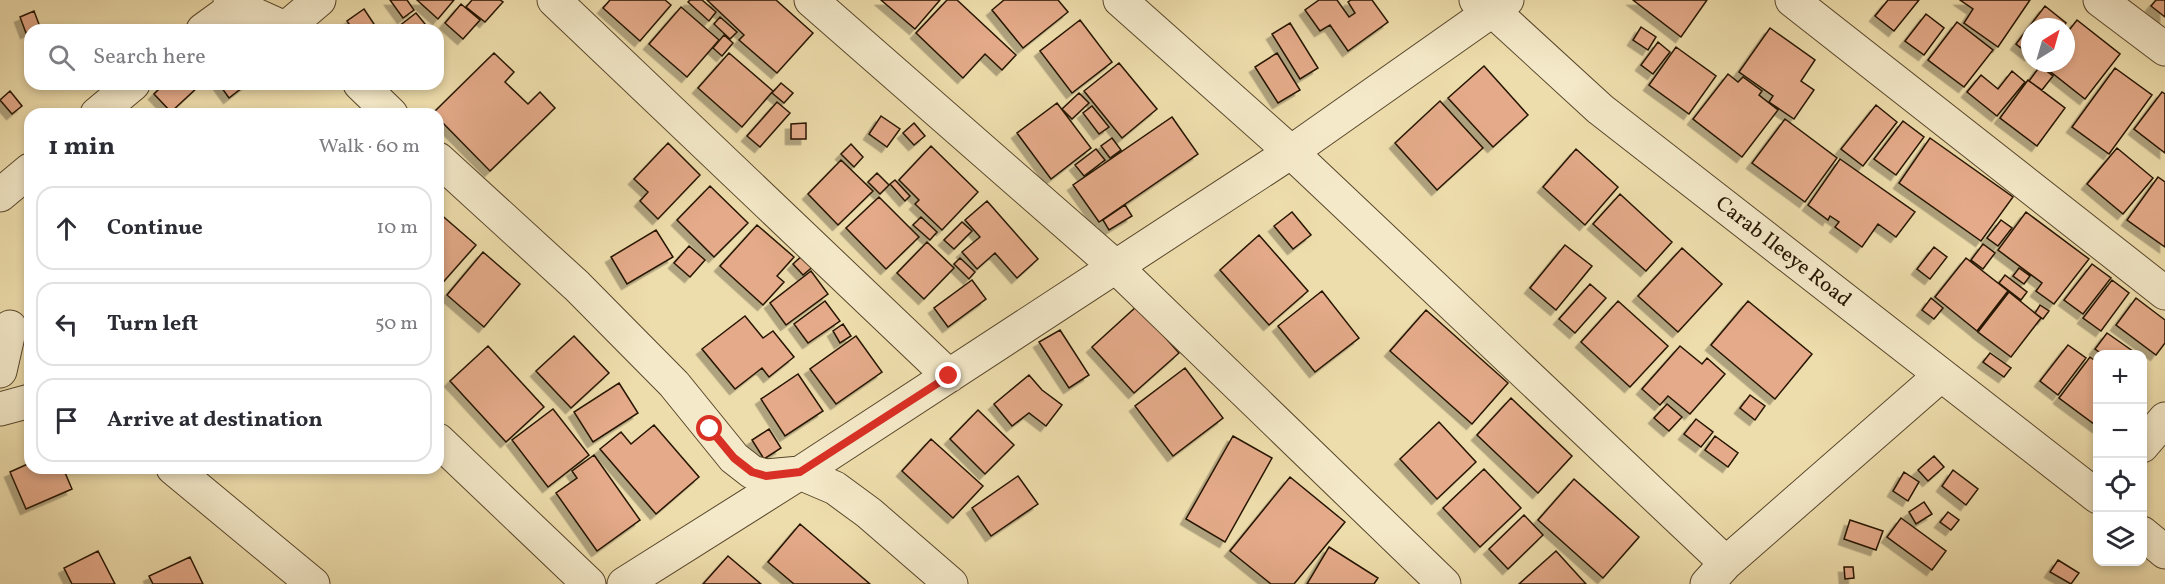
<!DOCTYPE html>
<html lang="en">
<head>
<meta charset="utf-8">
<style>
  body { margin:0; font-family:Vollkorn,serif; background:#f7f7f7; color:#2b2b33 }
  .controls { position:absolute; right:18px; bottom:18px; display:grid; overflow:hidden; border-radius:12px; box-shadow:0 3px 9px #0003 }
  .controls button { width:54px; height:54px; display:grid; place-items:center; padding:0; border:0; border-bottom:2px solid #e1e1e2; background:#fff; color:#2b2b33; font:30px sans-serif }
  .compass { position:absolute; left:2021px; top:18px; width:54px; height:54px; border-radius:50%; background:#fff; box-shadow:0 3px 9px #0003; rotate:37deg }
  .stop { position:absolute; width:18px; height:18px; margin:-14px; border:4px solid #d93025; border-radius:50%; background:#fff }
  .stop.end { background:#d93025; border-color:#fff; box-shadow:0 2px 6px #0008 }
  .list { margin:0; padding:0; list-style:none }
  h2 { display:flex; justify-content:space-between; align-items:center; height:78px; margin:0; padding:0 24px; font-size:26px }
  h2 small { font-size:20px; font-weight:400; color:#7c7c81 }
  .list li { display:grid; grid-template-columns:39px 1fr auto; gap:18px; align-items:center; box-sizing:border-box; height:84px; margin:0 12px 12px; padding:0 12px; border:2px solid #e1e1e2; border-radius:18px }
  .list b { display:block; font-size:22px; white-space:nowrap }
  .list em { font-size:20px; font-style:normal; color:#7c7c81 }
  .icon { flex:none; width:33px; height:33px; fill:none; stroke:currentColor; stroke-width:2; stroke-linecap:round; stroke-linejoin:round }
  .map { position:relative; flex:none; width:2165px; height:584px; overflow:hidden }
  .search { position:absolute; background:#fff; box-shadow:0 3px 9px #0003; left:24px; top:24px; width:420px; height:66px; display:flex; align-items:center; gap:15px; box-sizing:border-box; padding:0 21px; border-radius:18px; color:#7c7c81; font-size:22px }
  .panel { position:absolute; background:#fff; box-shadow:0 3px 9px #0003; left:24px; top:108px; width:420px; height:366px; border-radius:18px }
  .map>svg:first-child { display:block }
  .building { fill:#e4aa89; stroke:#261500; stroke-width:1.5; filter:url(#shadow) }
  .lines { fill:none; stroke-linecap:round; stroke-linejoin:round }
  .minor-casing { stroke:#58472b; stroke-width:35 }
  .minor { stroke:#f4e9c9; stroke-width:33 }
  .route { stroke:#d93025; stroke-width:8 }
  .labels { text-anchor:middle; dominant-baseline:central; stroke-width:4.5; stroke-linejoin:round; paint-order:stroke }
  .street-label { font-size:21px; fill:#261500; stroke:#f4e9c9 }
</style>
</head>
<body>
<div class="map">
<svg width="2165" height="584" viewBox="0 0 2165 584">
  <defs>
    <filter id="shadow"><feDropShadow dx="-5.5" dy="5.5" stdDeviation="0" flood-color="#0004"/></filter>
  </defs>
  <rect width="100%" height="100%" fill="#eeddac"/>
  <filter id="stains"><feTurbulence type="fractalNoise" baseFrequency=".00333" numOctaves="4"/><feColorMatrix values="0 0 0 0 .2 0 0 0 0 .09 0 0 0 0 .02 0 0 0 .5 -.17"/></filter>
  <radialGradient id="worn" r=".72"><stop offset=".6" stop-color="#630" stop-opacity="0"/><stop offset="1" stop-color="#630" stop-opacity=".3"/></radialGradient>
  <path class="building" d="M390 0H407L414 10 403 18Z
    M417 0H454L438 19Z
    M472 0H500L503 2 485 22 466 7Z
    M610 0H665L671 5 640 41 603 8Z
    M690 0H702L716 12 709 21 688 2Z
    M707 0H776L813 33 777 73 739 40 744 35Z
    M881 0H940L915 29Z
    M947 0H957L1016 55 1002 70 985 54 963 78 916 33Z
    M1004 0H1058L1068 12 1023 48 992 10Z
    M1319 0H1337L1349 17 1355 13 1348 2 1351 0H1372L1388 22 1348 51 1330 25 1320 31 1305 10Z
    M1633 0H1707L1681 37Z
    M1888 0H1919L1894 31 1875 16Z
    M1960 0H2030L1998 47 1964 23 1973 9Z
    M2156 0H2165V17L2151 6Z
    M461 4 480 20 463 39 445 23Z
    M2045 6 2066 23 2063 27H2030V55L2016 44Z
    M681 7 719 40 687 77 649 44Z
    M364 9 378 30H353L347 21Z
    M34 11 40 27 26 33 20 17Z
    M416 13 430 30H394Z
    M1926 14 1944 28 1924 55 1905 41Z
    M720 17 737 32 730 39 714 24Z
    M1080 20 1112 62 1072 93 1040 51Z
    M2077 20 2120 54 2085 99 2042 65 2043 63H2066V34Z
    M1957 22 1993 50 1964 87 1928 60Z
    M1290 23 1318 68 1300 79 1272 34Z
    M1641 27 1656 37 1648 50 1633 40Z
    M1770 28 1815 60 1801 81 1814 90 1794 119 1769 102 1773 96 1739 72Z
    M724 35 733 43 722 56 713 48Z
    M1658 42 1670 52 1653 74 1641 65Z
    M1676 47 1716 76 1689 114 1649 85Z
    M494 53 514 72 505 82 528 104 540 92 555 108 490 171 438 118V114L433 113Z
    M729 53 773 91 742 127 698 88Z
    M1277 53 1300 90 1278 103 1255 67Z
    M1119 63 1157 109 1122 138 1084 91Z
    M1484 66 1528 115 1493 147 1448 98Z
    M2040 66 2053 76 2042 90 2029 81Z
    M2115 68 2152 95 2109 154 2072 127Z
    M2012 71 2025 82 1997 116 1967 92 1981 75 1998 89Z
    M1728 74 1738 82 1743 77 1762 91 1759 95 1778 110 1742 157 1693 119Z
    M2028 80 2065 108 2037 146 2000 118Z
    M781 83 793 93 784 103 772 93Z
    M164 84H197L199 86 171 112 154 94Z
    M219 84H247L229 98Z
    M10 91 22 106 12 114 0 100Z
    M2162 92 2165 94V153L2134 129Z
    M1079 93 1089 103 1072 119 1062 109Z
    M1440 101 1483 148 1437 190 1395 143Z
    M777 102 790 113 760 147 747 136Z
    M1057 103 1091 148 1051 179 1017 133Z
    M1876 105 1897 122 1863 166 1841 149Z
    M1092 106 1109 127 1099 134 1083 113Z
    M881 116 900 129 887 147 869 134Z
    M1172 117 1198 154 1099 222 1073 185Z
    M1785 119 1837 158 1805 202 1752 163Z
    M1903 121 1924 137 1896 175 1874 159Z
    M806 123V139H791V124Z
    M914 123 925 136 914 145 903 133Z
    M1112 138 1121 150 1110 158 1101 146Z
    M1930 138 2013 197 1981 241 1899 183Z
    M668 143 700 175 658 219 640 201 648 192 634 179Z
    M851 144 863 157 854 167 841 154Z
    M931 146 978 192 942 230 915 204 919 200 899 180Z
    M2117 148 2153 178 2123 214 2087 184Z
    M1096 149 1105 160 1084 176 1075 165Z
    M1576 149 1618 187 1585 225 1543 187Z
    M1840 159 1915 212 1896 237 1878 224 1862 247 1835 227 1839 222 1830 216 1828 220 1808 205Z
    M841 160 873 191 838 225 808 194Z
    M877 173 889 185 880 194 868 182Z
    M2158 177 2165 182V247L2127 220Z
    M895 180 910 196 905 201 890 184Z
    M710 186 748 223 714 257 677 220Z
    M1620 194 1672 242 1646 271 1593 224Z
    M879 197 919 237 886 269 846 228Z
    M987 201 1038 259 1017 278 995 253 977 269 962 252 980 237 965 220Z
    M1125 205 1132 216 1109 230 1103 220Z
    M438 212 476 245 438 288Z
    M1292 212 1311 235 1293 249 1274 226Z
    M2026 212 2089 259 2054 304 2036 291 2042 283 1998 250Z
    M921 217 937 232 930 240 913 225Z
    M2001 220 2012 228 1998 246 1987 238Z
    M962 222 972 231 954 249 944 240Z
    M757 225 794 257 777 276 784 282 763 305 720 266Z
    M656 230 673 257 627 284 611 257Z
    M1259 235 1308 291 1269 325 1220 270Z
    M927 242 954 268 924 299 897 273Z
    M1983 244 1995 253 1983 269 1971 260Z
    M1565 245 1592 266 1556 310 1530 288Z
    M689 246 705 260 690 277 674 263Z
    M1934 247 1947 257 1930 279 1917 269Z
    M1682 248 1722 284 1678 332 1638 296Z
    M483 252 520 284 484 327 447 295Z
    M805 253 816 264 803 275 793 264Z
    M960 258 975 272 969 279 954 264Z
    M1966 258 2008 291 1977 331 1935 297Z
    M2092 264 2111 278 2083 314 2064 300Z
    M2019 268 2030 276 2024 284 2013 276Z
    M811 271 828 294 786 325 770 303Z
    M2005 275 2027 292 2021 300 1999 283Z
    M972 280 986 299 948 327 934 308Z
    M2112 280 2129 293 2101 331 2083 318Z
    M1590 284 1606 298 1575 333 1559 319Z
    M1322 291 1359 338 1315 372 1278 326Z
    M2009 292 2041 318 2011 357 1978 332Z
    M1931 298 1943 308 1934 319 1922 310Z
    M2136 298 2165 320V343L2156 355 2116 325Z
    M825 301 840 321 808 343 794 324Z
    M1618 301 1668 346 1630 387 1581 342Z
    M1748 301 1812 354 1775 399 1711 345Z
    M2040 305 2049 311 2043 319 2035 313Z
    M1137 306 1179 353 1134 393 1092 347Z
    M1426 310 1508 383 1472 424 1390 351Z
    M745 316 763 338 773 331 794 357 769 377 762 368 735 389 702 349Z
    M843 324 851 336 840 343 833 331Z
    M1060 330 1089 375 1069 388 1039 342Z
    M2107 333 2137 354H2102L2095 349Z
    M574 336 609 373 571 408 536 371Z
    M856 336 882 372 836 404 810 369Z
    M2068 345 2086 358 2058 395 2040 381Z
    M488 346 544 407 506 442 450 381Z
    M1680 346 1702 364 1707 358 1725 374 1690 414 1668 396 1660 405 1642 389Z
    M1990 353 2011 368 2004 377 1983 362Z
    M2090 357 2098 363V427L2059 398Z
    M1185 368 1223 418 1173 456 1135 406Z
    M798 374 823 411 785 436 761 399Z
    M1029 375 1042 390 1062 405 1046 426 1029 413 1012 426 994 404Z
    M619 383 638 413 593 442 574 412Z
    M1750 395 1765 406 1755 420 1740 408Z
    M1511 398 1572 456 1538 493 1477 435Z
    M1667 404 1682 417 1669 431 1654 418Z
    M553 409 589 455 548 487 512 440Z
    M978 410 1014 445 985 474 950 439Z
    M1696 419 1713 432 1701 447 1684 434Z
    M1439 422 1476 462 1437 499 1400 459Z
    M654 425 699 477 656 514 600 449 621 432 631 444Z
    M769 429 781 448 764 459 752 440Z
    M1233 436 1272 458 1225 542 1186 519Z
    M1715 436 1738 453 1728 467 1705 450Z
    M931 439 983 486 953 518 902 471Z
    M594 455 640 520 597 551 556 493 577 478 572 471Z
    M1934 456 1944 467 1928 481 1918 470Z
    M30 463V468H63L72 489 26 509 10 472Z
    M1484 469 1521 508 1480 547 1443 508Z
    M1953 470 1978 489 1966 505 1942 486Z
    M1904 472 1919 482 1908 501 1893 491Z
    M1018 476 1038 504 991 536 972 508Z
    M1290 477 1345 522 1294 584H1271L1230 551Z
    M1574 479 1639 537 1603 578 1538 520Z
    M1924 502 1932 514 1916 524 1909 512Z
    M1948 512 1959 520 1951 530 1940 522Z
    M1524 515 1543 535 1508 569 1489 549Z
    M1901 518 1946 551 1932 570 1887 537Z
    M1850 520 1883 531 1876 550 1844 539Z
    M800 524 870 584H794L768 562Z
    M1329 547 1378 578 1374 584H1307Z
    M98 551 115 584H72L64 568Z
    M1556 551 1586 584H1519Z
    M728 556 761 584H703Z
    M190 557 203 584H153L149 576Z
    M2058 560 2079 573 2071 584 2050 572Z
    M1844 567H1853L1854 578 1845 579Z"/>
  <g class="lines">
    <g class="minor-casing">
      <path id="minor" d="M230 0 236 6 289 30
        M554 0 949 376
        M811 0 1116 267 1444 584
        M1120 0 1291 152 1726 563
        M1476 0 1491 9 1600 109 2098 497
        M1792 0 2165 293
        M2100 0 2165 49
        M286 28 319 0
        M203 30 236 6
        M360 84 391 114
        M97 114 133 84
        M438 159 577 286 674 384 734 458 752 472 766 476 800 473 835 488 869 513 951 584
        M0 195 30 170
        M0 371 10 327
        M0 409 30 401
        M438 440 589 584
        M2142 446 2165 419
        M173 468 313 584
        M2142 533 2165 552
        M624 584 800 473 1291 152 1507 0
        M1707 584 1726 563 1941 375"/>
    </g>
    <use href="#minor" class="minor"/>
  </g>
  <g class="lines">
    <path class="route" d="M710 429 734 458 752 472 766 476 800 472 949 376"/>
  </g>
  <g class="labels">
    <g class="street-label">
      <text transform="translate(1783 252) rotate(38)">Carab Ileeye Road</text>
    </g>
  </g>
  <rect width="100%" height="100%" filter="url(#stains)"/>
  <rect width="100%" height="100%" fill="url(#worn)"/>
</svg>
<div class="controls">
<button>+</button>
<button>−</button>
<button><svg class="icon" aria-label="locate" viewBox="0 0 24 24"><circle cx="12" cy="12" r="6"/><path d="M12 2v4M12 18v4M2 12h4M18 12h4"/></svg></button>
<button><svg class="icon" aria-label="layers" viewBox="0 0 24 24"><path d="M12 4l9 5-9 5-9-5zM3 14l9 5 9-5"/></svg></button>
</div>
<svg class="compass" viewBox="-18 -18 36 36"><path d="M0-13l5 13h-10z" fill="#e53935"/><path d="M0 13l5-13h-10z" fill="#7c7c81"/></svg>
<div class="stop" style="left:710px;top:429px"></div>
<div class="stop end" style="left:949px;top:376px"></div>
<div class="search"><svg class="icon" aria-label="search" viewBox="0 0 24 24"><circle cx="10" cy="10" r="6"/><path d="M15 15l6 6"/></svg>Search here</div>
<section class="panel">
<h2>1 min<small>Walk · 60 m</small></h2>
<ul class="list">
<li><svg class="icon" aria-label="ahead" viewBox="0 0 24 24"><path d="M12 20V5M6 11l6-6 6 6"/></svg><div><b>Continue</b></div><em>10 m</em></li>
<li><svg class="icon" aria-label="left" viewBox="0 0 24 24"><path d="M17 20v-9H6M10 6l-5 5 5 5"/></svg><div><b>Turn left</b></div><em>50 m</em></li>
<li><svg class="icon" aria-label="arrive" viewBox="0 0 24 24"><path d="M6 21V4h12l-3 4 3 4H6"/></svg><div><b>Arrive at destination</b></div></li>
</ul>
</section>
</div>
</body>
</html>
